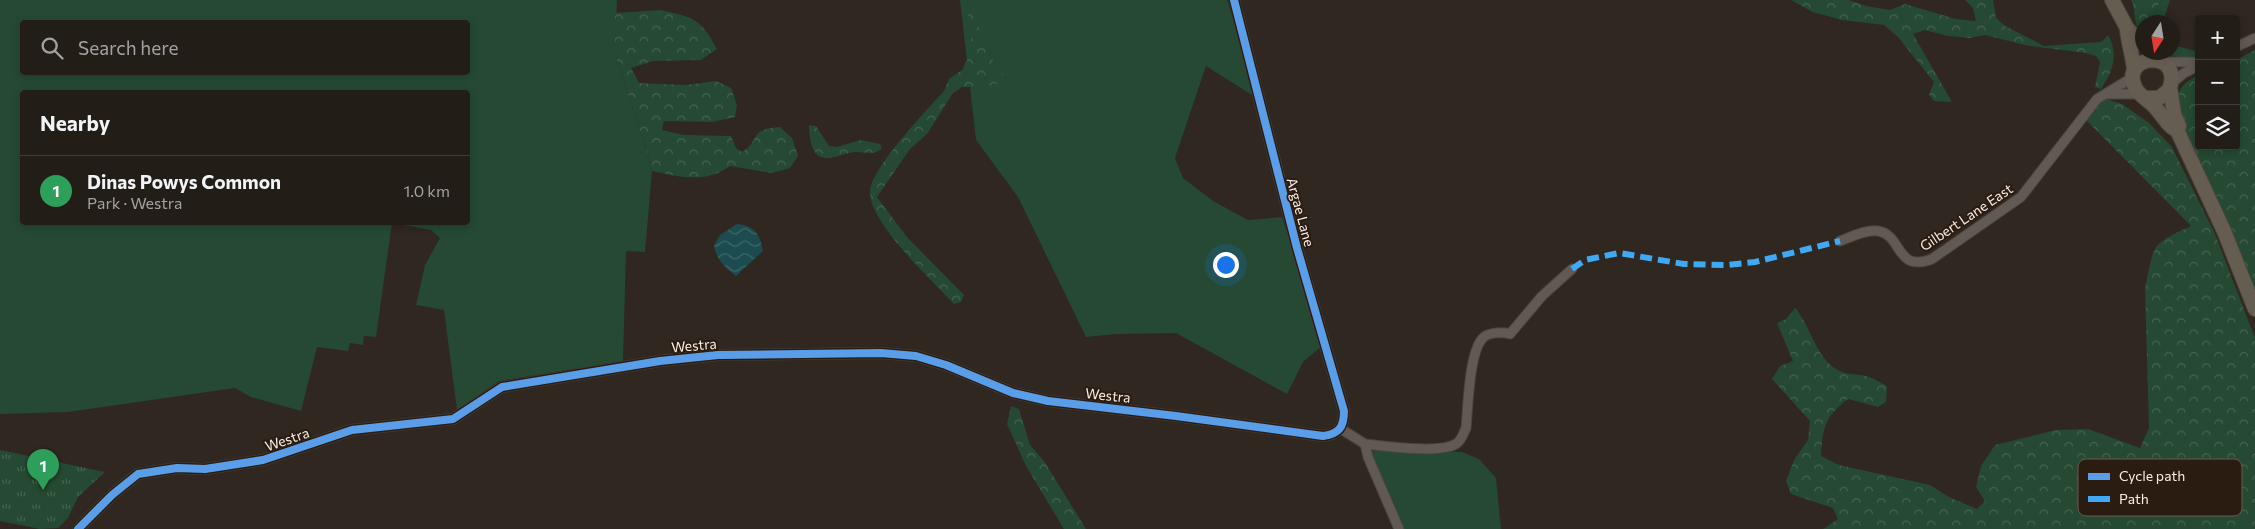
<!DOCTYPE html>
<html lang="en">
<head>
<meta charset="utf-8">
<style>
  body { margin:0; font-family:Commissioner,sans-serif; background:#2b2621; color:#f1f3f6 }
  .controls { position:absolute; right:15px; top:15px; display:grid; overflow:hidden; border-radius:5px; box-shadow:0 2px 8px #0003 }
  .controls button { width:45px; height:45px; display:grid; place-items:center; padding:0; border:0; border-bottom:1px solid #403b37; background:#231d18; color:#f1f3f6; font:25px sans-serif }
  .compass { position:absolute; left:2135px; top:15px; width:45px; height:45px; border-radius:50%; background:#231d18; box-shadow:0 2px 8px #0003; rotate:192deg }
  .you { position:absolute; left:1225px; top:264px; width:18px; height:18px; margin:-12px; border:4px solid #fff; border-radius:50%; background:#1a73e8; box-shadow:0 0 0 8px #1a73e833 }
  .badge { display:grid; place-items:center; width:32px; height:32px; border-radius:50%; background:#ea580c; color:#fff; font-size:16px; font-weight:700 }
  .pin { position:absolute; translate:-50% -41px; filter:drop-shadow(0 1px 2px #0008) }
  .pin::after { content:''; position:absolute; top:26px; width:18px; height:15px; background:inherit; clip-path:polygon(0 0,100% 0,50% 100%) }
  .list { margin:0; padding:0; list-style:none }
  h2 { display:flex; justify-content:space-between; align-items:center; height:65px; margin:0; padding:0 20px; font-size:21px }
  h2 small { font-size:16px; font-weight:400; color:#a3a2a2 }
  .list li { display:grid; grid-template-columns:32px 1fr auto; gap:15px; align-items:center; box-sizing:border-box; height:70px; padding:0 20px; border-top:1px solid #403b37 }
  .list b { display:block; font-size:19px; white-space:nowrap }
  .list p { margin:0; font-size:16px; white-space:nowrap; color:#a3a2a2 }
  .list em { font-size:16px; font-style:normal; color:#a3a2a2 }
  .icon { flex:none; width:28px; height:28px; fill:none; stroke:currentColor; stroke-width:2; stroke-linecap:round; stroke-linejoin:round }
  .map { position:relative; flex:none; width:2255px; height:529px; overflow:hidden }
  .search { position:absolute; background:#231d18; box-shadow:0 2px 8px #0003; left:20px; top:20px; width:450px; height:55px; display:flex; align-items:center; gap:12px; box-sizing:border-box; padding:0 18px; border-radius:5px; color:#a3a2a2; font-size:19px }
  .panel { position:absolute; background:#231d18; box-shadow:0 2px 8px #0003; left:20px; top:90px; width:450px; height:135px; border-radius:5px }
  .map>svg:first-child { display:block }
  .green { fill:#254932; fill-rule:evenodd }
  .forest { fill:url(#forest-crowns) }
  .park { fill:url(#park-tufts) }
  .water { fill:url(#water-waves) }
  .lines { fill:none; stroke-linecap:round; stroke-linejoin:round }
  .minor-casing { stroke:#4b443f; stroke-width:11 }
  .tertiary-casing { stroke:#4b443f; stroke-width:12 }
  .primary-casing { stroke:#4b443f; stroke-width:16 }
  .minor { stroke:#605954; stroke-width:9 }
  .tertiary { stroke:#605954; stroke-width:10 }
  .primary { stroke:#655d52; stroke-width:14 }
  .quiet { stroke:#3fa9f5; stroke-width:6; stroke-dasharray:12 6; stroke-linecap:butt }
  .cycleway-casing { stroke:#2b1c11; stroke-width:11 }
  .cycleway { stroke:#5a9eea; stroke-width:8 }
  .labels { text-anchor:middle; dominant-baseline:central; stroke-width:4; stroke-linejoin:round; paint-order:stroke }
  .street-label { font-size:14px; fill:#f8eee6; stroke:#2b1c11 }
  .key { fill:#2b1c11; stroke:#685b51; stroke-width:1 }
  .key-label { font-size:14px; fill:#f8eee6 }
</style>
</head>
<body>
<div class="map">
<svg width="2255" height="529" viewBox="0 0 2255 529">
  <defs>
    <pattern id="forest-crowns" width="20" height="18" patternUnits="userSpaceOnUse" patternTransform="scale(1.25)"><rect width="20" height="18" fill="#254932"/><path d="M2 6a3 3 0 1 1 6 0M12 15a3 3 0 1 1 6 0" fill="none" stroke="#456450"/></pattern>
    <pattern id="park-tufts" width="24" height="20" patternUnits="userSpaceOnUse" patternTransform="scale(1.25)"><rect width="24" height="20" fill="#254932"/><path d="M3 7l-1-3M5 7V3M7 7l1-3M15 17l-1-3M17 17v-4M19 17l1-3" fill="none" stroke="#456450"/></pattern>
    <pattern id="water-waves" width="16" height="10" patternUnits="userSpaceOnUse" patternTransform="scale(1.25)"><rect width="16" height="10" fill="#1d4c50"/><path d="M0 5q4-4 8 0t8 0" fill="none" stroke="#3f6669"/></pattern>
  </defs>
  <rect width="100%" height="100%" fill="#2f2720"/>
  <path class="green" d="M0 0H617L615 54 650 161 652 171 645 252 626 251 623 361 499 381 457 410 444 310 416 305 425 265 440 238 431 230 393 223 468 222V92H22V222L392 223 376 337 364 336 363 345 350 343 348 351 317 347 301 411 251 397 235 388 68 412 0 414ZM22 22H468V72H22Z
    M960 0H1227L1255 97 1206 66 1175 158 1183 178 1213 201 1248 220 1282 217 1323 345 1303 362 1287 394 1176 333 1116 334 1086 337 1018 197 976 140Z
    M2161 0H2170L2163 22H2153L2152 17Z
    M2173 45 2199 52V56L2182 58 2164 53 2172 52Z
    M1374 449 1462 452 1479 459 1496 478 1501 529H1403L1371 455Z"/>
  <path class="forest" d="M965 0H972C979 32 986 57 1009 81L984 87H962L953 93 927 134 910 149 877 197 906 236 964 295 961 302 954 304C932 280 870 224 870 192 870 169 927 110 944 91L949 79 962 70 969 56 972 33Z
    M1791 0H1849L1866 6 1890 10 1905 4 1956 19 1976 21 1973 8 1965 0H1993L1996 18 2005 26 2044 46 2101 42 2108 35C2119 53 2113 72 2101 89L2095 87 2100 62 2096 56 2086 53 2029 46 1985 35 1970 38 1948 36 1925 30 1913 34 1952 102 1934 101 1929 95 1934 82 1898 37 1884 25 1842 20 1813 12Z
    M2131 0H2161L2152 17 2153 22H2142V33C2131 21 2137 9 2131 0Z
    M660 10C693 17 701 18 717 49L701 60 653 61 631 68 639 83 686 85 716 81 731 88 737 105 735 117 712 122 664 121 662 130 684 135 731 136 736 148 742 152C762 139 747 130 780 127L792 138 798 156 790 168 772 173 730 166C705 184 680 177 652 171L650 161 615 54V13Z
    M2255 50V295C2240 257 2225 219 2209 181 2199 159 2180 127 2178 103 2176 88 2188 81 2199 74V146H2236V60Z
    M2106 99 2122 104 2149 123 2172 147 2215 234 2255 338V529H1823L1838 519 1833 508 1791 494 1786 481 1794 460 1808 440 1810 421 1772 379 1780 366 1793 361 1777 323 1786 319 1795 308C1810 325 1814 352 1833 367 1846 376 1852 373 1866 376 1873 378 1881 383 1887 386L1886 402 1878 407 1848 399C1824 417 1823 428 1821 456L1839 465 1930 485 1949 497 1977 509 1985 501 1976 487 1981 466 1995 445 2056 430 2088 429 2140 448 2149 428 2145 289C2147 279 2151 253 2157 246 2165 237 2180 231 2191 226L2086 120 2097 104Z
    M809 125 816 126 829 146 837 147 861 140 880 144 882 148C875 156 866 152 856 152 846 152 835 159 825 158 811 157 809 136 809 125Z
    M1011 406 1019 409 1030 445 1044 461 1086 529H1064L1026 466 1007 424Z"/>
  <path class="park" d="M0 450 105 472 78 497 68 518 58 528 40 529 0 521Z"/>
  <path class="water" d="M737 224C755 226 760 234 763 251L736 276C725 267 716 260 714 245L720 235Z"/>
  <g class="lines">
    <g class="minor-casing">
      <path id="minor" d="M2236 47 2255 38
        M2163 62H2199
        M2172 83 2184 73 2199 66
        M2106 94H2140
        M1840 241C1851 237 1866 229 1878 231 1903 235 1895 273 1932 259L2021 197 2097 99 2133 77
        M1341 429 1365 444 1368 457 1399 529
        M1365 444C1386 446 1438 454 1456 444 1462 440 1463 434 1466 428 1468 408 1469 349 1484 337 1490 332 1503 332 1510 334L1542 296 1572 269"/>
    </g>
    <g class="tertiary-casing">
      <path id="tertiary" d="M78 529 112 495 138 474 177 468 205 469 263 460 352 430 453 419 502 387 660 361 718 355 881 353 916 356 946 365 1013 393 1048 401 1176 416 1323 436C1339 434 1344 427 1344 411L1297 248 1234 0"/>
    </g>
    <g class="primary-casing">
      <path id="primary" d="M2112 0 2127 28 2142 44
        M2127 29C2126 33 2134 61 2134 71
        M2170 87 2174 114 2179 126 2177 130 2224 231 2255 309
        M2145 98H2159L2169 90C2185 48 2119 54 2135 87 2138 95 2148 100 2154 106 2161 113 2168 127 2177 130"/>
    </g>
    <use href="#minor" class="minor"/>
    <use href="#tertiary" class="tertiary"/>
    <use href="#primary" class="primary"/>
    <path class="quiet" d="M1572 269 1585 260 1619 253 1684 264 1728 265 1755 262 1840 241"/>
    <g class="cycleway-casing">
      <path id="cycleway" d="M78 529 112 495 138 474 177 468 205 469 263 460 352 430 453 419 502 387 660 361 718 355 881 353 916 356 946 365 1013 393 1048 401 1176 416 1323 436C1339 434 1344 427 1344 411L1297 248 1234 0"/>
    </g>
    <use href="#cycleway" class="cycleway"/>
  </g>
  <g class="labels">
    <g class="street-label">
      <text transform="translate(1301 212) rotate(75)">Argae Lane</text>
      <text transform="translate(1966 217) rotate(-34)">Gilbert Lane East</text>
      <text transform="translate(694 345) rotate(-5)">Westra</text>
      <text transform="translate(1108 395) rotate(6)">Westra</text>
      <text transform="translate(287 439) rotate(-19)">Westra</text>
    </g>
  </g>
  <rect x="2078" y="459" width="164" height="57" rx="8" class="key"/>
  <rect x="2088" y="473" width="22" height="7" fill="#5a9eea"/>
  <rect x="2088" y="496" width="22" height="6" fill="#3fa9f5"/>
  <g class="key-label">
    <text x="2119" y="481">Cycle path</text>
    <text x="2119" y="504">Path</text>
  </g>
</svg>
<div class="controls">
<button>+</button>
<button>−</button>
<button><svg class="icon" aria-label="layers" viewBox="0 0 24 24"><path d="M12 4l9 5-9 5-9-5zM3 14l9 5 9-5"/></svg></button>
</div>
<svg class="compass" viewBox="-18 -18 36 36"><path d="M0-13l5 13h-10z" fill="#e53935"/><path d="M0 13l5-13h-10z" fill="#a3a2a2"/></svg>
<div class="you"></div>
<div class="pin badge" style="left:43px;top:490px;background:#2e9e5b">1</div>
<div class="search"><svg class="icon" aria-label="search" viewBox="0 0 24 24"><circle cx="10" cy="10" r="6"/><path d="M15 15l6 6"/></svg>Search here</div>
<section class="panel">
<h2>Nearby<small></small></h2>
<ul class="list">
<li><span class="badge" style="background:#2e9e5b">1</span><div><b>Dinas Powys Common</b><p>Park · Westra</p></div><em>1.0 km</em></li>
</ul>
</section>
</div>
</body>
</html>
